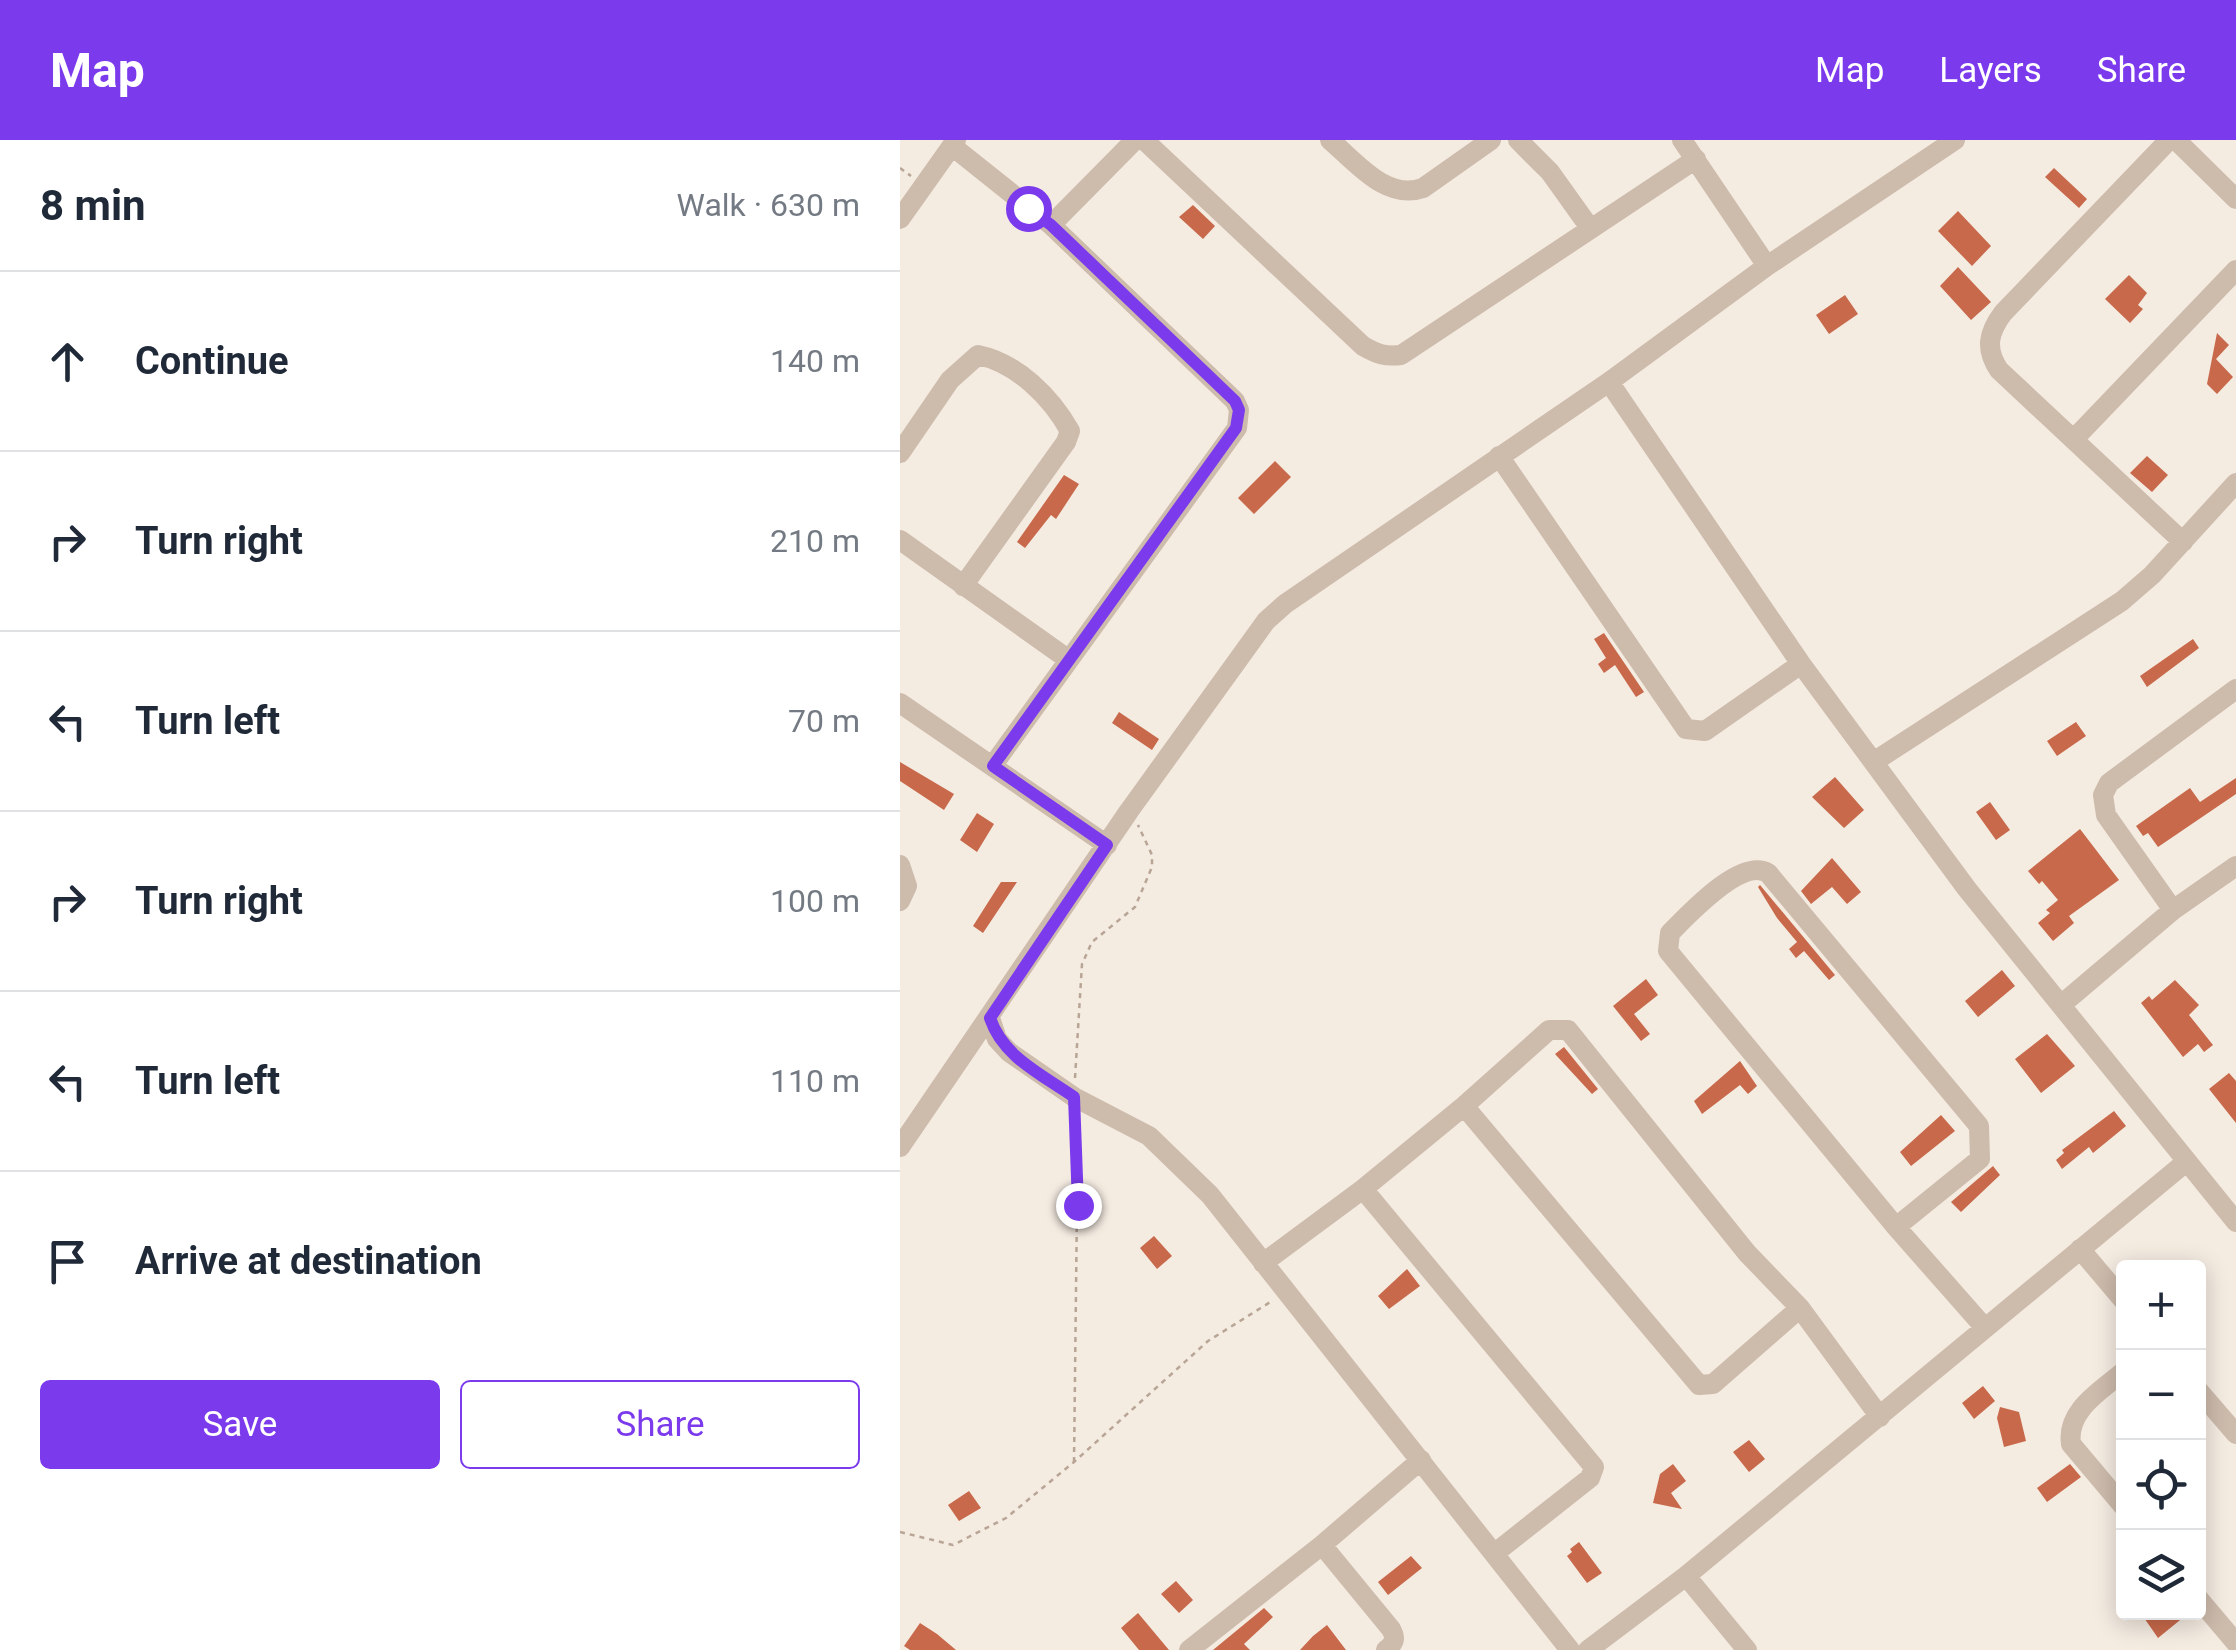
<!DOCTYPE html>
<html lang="en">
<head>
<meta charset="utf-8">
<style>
  body { margin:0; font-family:Roboto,sans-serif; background:#f6f6f7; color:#1f2937 }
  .controls { position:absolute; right:30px; bottom:30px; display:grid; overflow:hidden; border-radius:10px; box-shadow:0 5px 25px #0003 }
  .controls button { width:90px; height:90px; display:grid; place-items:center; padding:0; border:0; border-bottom:2px solid #e0e1e3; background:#fff; color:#1f2937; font:50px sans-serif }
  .stop { position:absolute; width:30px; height:30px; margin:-22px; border:8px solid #7c3aed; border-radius:50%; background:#fff }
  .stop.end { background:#7c3aed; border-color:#fff; box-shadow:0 2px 10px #0008 }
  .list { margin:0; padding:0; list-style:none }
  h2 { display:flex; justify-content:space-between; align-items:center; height:130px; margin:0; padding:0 40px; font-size:42px }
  h2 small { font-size:32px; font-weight:400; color:#747a83 }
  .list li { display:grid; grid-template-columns:65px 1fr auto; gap:30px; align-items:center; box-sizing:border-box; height:180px; padding:0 40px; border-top:2px solid #e0e1e3 }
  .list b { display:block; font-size:38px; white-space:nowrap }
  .list em { font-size:32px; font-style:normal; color:#747a83 }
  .actions { display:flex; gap:20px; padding:30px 40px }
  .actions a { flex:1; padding:22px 0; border:2px solid #7c3aed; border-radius:10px; text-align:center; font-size:35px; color:#7c3aed }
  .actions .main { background:#7c3aed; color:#fff }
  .icon { flex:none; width:55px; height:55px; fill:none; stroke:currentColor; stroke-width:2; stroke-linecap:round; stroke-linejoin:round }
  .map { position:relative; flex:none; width:1336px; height:1510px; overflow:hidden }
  header { display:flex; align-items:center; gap:60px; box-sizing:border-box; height:140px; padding:0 50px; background:#7c3aed; color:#fff }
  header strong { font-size:48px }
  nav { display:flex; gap:55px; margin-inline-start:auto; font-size:35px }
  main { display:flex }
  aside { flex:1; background:#fff }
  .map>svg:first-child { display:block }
  .building { fill:#c8694b }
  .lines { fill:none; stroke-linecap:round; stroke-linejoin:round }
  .path { stroke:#b9a596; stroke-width:2.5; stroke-dasharray:5 5; stroke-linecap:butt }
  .minor { stroke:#cdbbac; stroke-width:20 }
  .route { stroke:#7c3aed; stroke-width:12 }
</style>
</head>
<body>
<header>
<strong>Map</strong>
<nav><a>Map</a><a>Layers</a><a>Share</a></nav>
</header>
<main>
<aside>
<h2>8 min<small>Walk · 630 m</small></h2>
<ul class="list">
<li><svg class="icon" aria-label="ahead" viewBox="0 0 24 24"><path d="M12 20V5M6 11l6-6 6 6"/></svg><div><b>Continue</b></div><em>140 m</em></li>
<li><svg class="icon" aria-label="right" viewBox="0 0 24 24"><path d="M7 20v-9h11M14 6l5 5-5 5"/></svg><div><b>Turn right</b></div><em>210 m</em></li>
<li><svg class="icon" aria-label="left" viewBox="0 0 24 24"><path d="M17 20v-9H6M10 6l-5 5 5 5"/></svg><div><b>Turn left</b></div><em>70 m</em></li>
<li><svg class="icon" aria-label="right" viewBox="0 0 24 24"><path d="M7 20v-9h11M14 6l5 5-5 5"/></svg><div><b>Turn right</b></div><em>100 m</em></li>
<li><svg class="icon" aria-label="left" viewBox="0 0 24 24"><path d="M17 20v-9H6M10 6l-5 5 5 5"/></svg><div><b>Turn left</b></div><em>110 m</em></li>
<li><svg class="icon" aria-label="arrive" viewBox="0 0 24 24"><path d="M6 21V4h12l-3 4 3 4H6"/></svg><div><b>Arrive at destination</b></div></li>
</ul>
<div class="actions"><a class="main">Save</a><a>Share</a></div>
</aside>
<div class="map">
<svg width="1336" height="1510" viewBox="0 0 1336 1510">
  <rect width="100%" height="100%" fill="#f4ebe1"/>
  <path class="building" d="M1154 28 1187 59 1179 68 1145 37Z
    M293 65 315 86 303 99 279 77Z
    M1058 71 1091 106 1072 126 1038 91Z
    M1058 127 1091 162 1071 180 1040 146Z
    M1229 135 1247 153 1238 165 1243 169 1230 183 1205 159Z
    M945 155 958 174 929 194 916 175Z
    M1317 193 1329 205 1316 219 1333 237 1317 254 1307 244Z
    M1247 316 1268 335 1252 352 1230 333Z
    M375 321 391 337 354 374 338 358Z
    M164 335 179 344 156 379 151 375 125 408 117 402Z
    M704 493 744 552 736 557 715 525 704 533 698 524 706 518 694 499Z
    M1293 499 1299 508 1247 547 1240 536Z
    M219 572 259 599 252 610 212 583Z
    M1176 582 1186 596 1157 616 1147 601Z
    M0 622 54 654 44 670 0 641Z
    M935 637 964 670 944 688 912 657Z
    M1336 638V654L1258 707 1248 693 1243 696 1236 686 1290 648 1300 662Z
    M1090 662 1110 690 1096 700 1076 672Z
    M77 673 94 684 77 712 60 700Z
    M1180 689 1219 740 1169 776 1174 783 1153 801 1138 783 1150 773 1146 770 1158 760 1142 741 1139 744 1128 731Z
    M932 718 961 752 947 764 932 747 911 764 901 751Z
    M101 742H117L83 793 73 786Z
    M860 745 935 835 929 840 904 811 896 818 889 809 897 802 877 778 858 747Z
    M1102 830 1115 846 1078 877 1065 861Z
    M746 839 758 855 734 874 750 894 741 901 713 866Z
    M1275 840 1299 865 1289 875 1313 905 1304 912 1298 904 1283 917 1241 863 1249 856 1252 860Z
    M1147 894 1175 926 1141 953 1115 919Z
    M664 907 698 949 692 954 655 914Z
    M840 921 857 946 848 954 840 945 802 974 794 961Z
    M1329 933 1336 941V983L1309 949Z
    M1214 971 1226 986 1193 1013 1189 1007 1162 1029 1156 1020 1164 1013 1162 1010Z
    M1041 975 1055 991 1011 1026 1000 1012Z
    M1093 1026 1100 1035 1061 1072 1051 1062Z
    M254 1096 272 1116 257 1129 240 1108Z
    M507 1129 520 1146 489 1169 478 1156Z
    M1083 1246 1095 1261 1074 1279 1062 1263Z
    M1100 1267 1119 1272 1126 1301 1104 1307 1097 1278Z
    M849 1300 865 1319 849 1332 833 1312Z
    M773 1324 786 1341 771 1353 782 1369 753 1363 760 1334Z
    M1170 1324 1181 1337 1147 1362 1137 1348Z
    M69 1351 81 1368 59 1381 48 1365Z
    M679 1402 702 1433 687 1443 667 1416 672 1412 670 1409Z
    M511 1416 522 1428 488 1455 478 1442Z
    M276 1441 293 1460 279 1473 261 1454Z
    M364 1468 373 1477 344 1504 350 1510H313Z
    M1240 1472H1290L1258 1498Z
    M238 1473 269 1510H239L221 1488Z
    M20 1483 37 1494 56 1510H10L4 1506Z
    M427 1485 446 1510H400L413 1496Z"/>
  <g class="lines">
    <path class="path" d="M0 28 11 36
      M175 938 182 824 192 802 235 767 252 727V715L238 685
      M174 1322 177 1065 175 976
      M0 1392 53 1405 106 1378 174 1322 308 1201 372 1161"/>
    <path class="minor" d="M244 0 463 206C477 214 485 217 501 215L796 19
      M430 0C456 22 486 61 523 48L591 0
      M618 0 650 32 690 88
      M782 0 867 126
      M1269 0 1103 173C1088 193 1085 209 1099 230L1283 402
      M1276 0 1336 59
      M52 6 151 85 335 261 339 270 337 288 93 625
      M0 79 56 0
      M151 85 235 0
      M709 242 901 524 1067 749 1336 1082
      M1174 299 1336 130
      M0 313 50 240 78 215C117 223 151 257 170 291L166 302 63 446
      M599 316 786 589 805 591 901 524
      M0 400 169 520
      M0 563 207 705
      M975 621 1222 461 1252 435 1336 343
      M0 725 7 746 0 761
      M1273 770 1206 675 1203 655 1209 643 1336 549
      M1161 865 1273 770 1336 726
      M90 878 97 899 109 912 174 957 249 996 310 1055 670 1510
      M564 966 799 1245 813 1244 900 1168
      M0 1007 229 671 366 481 385 464 709 242 867 126 1055 0
      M463 1049 694 1327 690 1338 595 1413
      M996 1087 1080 1019 1079 986 868 733C841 717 789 774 770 793L768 811 996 1087 1085 1188
      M1180 1109 1224 1161
      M363 1123 463 1049 564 966 649 890H668L847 1113 900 1168 980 1277
      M1224 1231C1201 1251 1166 1270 1171 1304L1224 1367
      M1298 1250 1336 1294
      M422 1405 491 1489C496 1498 495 1503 486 1510
      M786 1436 847 1510
      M1298 1458 1336 1503
      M289 1510 422 1405 521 1320
      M688 1510 786 1436 1286 1022"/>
  </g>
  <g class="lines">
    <path class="route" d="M128 68 151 85 335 261 339 270 336 288 93 626 207 705 90 878C103 917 141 934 174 957L178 1065"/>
  </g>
</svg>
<div class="controls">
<button>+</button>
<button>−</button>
<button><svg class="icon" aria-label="locate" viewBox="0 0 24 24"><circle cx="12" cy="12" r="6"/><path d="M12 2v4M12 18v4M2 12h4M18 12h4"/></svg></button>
<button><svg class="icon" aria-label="layers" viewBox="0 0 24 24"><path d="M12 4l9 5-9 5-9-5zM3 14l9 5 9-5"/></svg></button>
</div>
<div class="stop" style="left:128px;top:68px"></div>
<div class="stop end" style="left:178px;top:1065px"></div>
</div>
</main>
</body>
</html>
